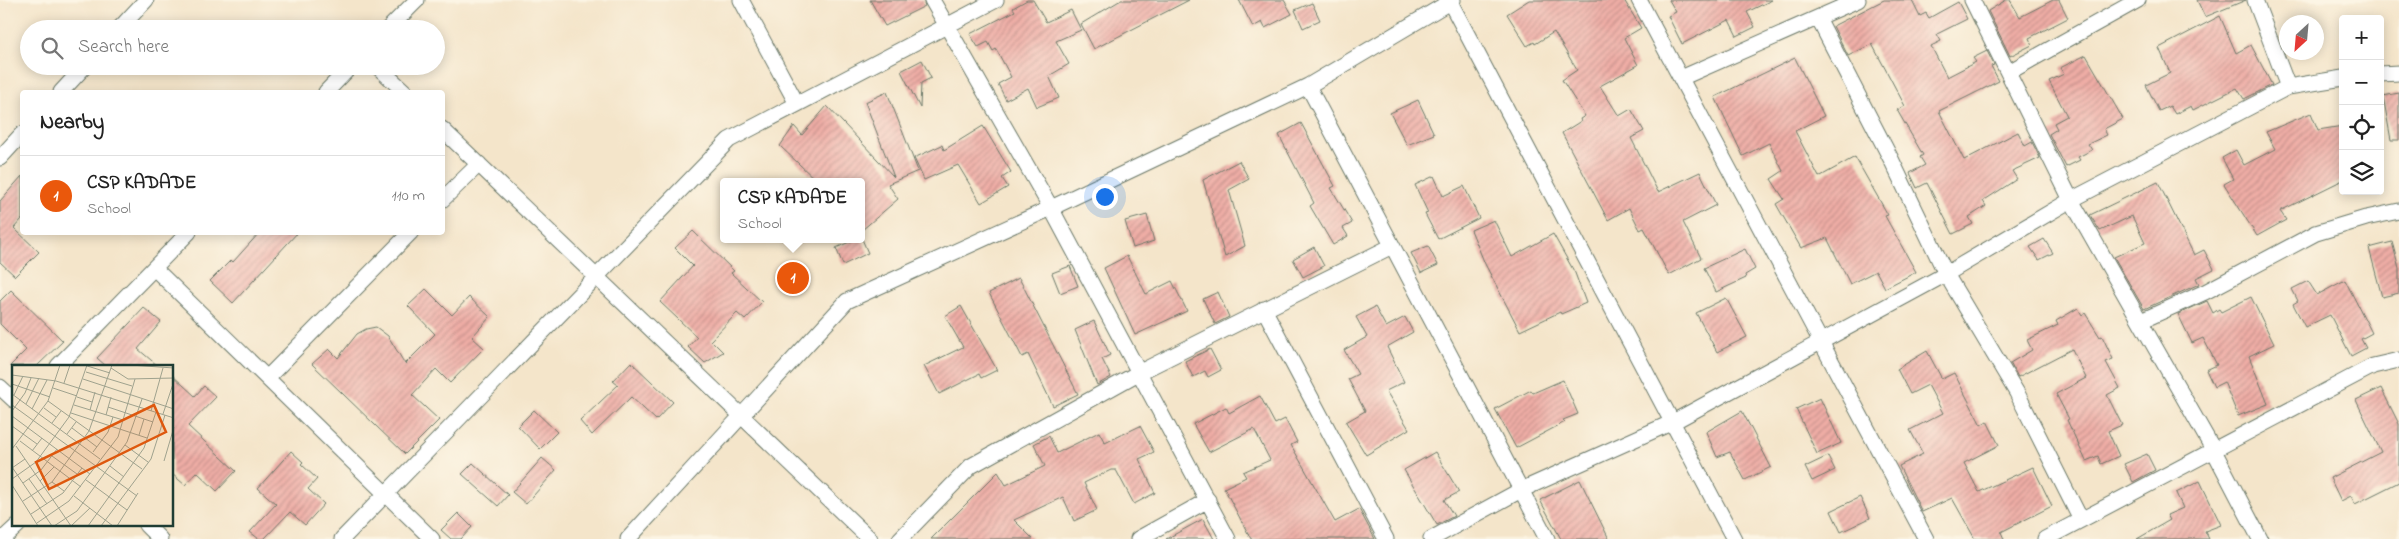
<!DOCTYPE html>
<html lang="en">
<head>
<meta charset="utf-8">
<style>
  body { margin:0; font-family:"Indie Flower",sans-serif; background:#f2f2f2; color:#222 }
  .controls { position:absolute; right:15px; top:15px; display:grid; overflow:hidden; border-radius:5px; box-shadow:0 2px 12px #0003 }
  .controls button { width:45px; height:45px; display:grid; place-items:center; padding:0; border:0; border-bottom:1px solid #e0e0e0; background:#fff; color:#222; font:25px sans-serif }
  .compass { position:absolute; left:2279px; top:15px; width:45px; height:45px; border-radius:50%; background:#fff; box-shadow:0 2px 12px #0003; rotate:206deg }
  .you { position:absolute; left:1104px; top:196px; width:18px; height:18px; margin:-12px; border:4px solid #fff; border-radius:50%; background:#1a73e8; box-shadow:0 0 0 8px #1a73e833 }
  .badge { display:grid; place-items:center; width:32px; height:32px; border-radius:50%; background:#ea580c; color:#fff; font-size:16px; font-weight:700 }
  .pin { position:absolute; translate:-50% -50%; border:2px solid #fff; box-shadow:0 1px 5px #0006 }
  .popup { position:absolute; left:720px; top:178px; width:145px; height:65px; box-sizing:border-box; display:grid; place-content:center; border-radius:5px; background:#fff; filter:drop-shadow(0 1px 4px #0005); font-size:16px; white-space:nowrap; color:#767676 }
  .popup b { font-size:19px; color:#222 }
  .popup::after { content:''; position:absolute; left:50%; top:100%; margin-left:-10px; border:10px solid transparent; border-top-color:#fff }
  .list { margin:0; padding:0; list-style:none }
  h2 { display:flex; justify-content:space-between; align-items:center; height:65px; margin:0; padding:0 20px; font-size:21px }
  h2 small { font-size:16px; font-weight:400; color:#767676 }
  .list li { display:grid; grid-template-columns:32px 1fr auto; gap:15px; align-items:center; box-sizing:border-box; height:80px; padding:0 20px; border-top:1px solid #e0e0e0 }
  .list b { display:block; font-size:19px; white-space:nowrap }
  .list p { margin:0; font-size:16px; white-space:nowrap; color:#767676 }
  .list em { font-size:16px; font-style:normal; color:#767676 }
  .icon { flex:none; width:28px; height:28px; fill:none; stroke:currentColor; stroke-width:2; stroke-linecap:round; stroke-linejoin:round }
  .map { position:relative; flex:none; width:2399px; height:539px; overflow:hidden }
  .search { position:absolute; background:#fff; box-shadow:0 2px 12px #0003; left:20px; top:20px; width:425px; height:55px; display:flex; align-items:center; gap:12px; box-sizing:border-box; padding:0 18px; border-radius:28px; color:#767676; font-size:19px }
  .panel { position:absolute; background:#fff; box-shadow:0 2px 12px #0003; left:20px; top:90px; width:425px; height:145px; border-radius:5px }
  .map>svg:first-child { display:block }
  .building { fill:url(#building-hatch) }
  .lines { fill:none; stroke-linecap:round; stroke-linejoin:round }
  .minor-casing { stroke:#6a7868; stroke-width:17 }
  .minor { stroke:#fff; stroke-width:15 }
  .inset-road { fill:none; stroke:#9fa28e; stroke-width:1 }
  .view { fill:#de580e; fill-opacity:0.15; stroke:#de580e; stroke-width:2.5 }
  .inset-edge { fill:none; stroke:#1f3d34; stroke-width:2.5 }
</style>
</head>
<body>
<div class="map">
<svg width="2399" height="539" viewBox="0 0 2399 539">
  <defs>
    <pattern id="building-hatch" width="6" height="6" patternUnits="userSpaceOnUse" patternTransform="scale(1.25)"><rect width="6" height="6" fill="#efada6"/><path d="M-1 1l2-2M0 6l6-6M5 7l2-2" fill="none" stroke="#c18e88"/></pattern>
  </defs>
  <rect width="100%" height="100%" fill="#fcf5e5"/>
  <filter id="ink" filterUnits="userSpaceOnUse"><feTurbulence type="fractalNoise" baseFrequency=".02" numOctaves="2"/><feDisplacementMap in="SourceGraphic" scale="10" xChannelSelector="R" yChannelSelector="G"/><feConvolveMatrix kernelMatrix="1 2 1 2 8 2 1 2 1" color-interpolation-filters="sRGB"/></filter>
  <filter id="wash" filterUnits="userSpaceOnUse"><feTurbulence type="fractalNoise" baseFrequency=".0096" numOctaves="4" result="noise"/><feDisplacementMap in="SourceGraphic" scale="20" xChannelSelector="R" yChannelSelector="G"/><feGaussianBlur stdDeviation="1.12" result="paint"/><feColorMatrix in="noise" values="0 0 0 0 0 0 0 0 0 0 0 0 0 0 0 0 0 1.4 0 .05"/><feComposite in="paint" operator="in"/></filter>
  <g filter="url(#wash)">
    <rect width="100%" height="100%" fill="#f4e5ca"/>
    <g id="blocks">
      <path class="building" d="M870 0H923L925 6 885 26Z
        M1027 0H1033L1046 22 1071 10 1081 30 1056 41 1069 64 1049 76 1059 98 1037 107 1028 88 1006 100 998 84 1011 77 996 49 993 51 988 42 978 47 970 34 1015 11 1013 8Z
        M1121 0H1189L1094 49 1081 24Z
        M1239 0H1284L1292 14 1265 28 1262 22 1253 27Z
        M1529 0H1624L1641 28 1624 38 1638 65 1600 86 1619 116 1631 109 1644 131 1631 138 1658 192 1700 172 1716 205 1683 222 1701 258 1669 275 1644 228 1640 230 1629 208 1608 220 1562 133 1581 121 1580 119 1585 116 1562 80 1577 70 1554 32 1535 44 1534 42 1527 46 1507 14Z
        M1669 0H1772L1747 12 1755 27 1737 36 1729 20 1682 44 1668 16 1676 12Z
        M1884 0H1912L1920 16 1926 13 1929 18 1958 2 1967 19 1937 34 1941 41 1931 46 1947 77 1976 62 1973 58 1987 51 1994 65 1991 66 1999 81 1939 111 1964 160 2018 132 2025 146 2032 142 2040 158 2012 171 2017 179 1983 201 1986 206 1969 217 1973 224 1953 234 1927 183 1917 188 1910 173 1925 165 1920 157 1923 155 1897 110 1905 106 1872 44 1848 56 1833 26Z
        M2006 0H2010L2020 17 2053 0H2059L2068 18 2029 38 2032 45 2010 56 1988 11Z
        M2197 0H2246L2205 17Z
        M1312 3 1320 20 1303 28 1295 10Z
        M2220 16 2236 53 2251 45 2272 85 2244 99 2237 88 2193 110 2191 106 2175 114 2170 106 2159 111 2146 85 2170 73 2159 48Z
        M2086 55 2123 119 2104 129 2107 135 2088 144 2092 150 2078 157 2080 160 2066 167 2049 134 2057 129 2054 123 2067 116 2049 81 2064 74 2060 68Z
        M1795 58 1824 116 1795 131 1819 177 1855 157 1888 215 1885 216 1916 272 1885 288 1876 271 1850 284 1827 238 1801 248 1776 204 1784 199 1771 179 1783 171 1769 143 1743 156 1715 97Z
        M922 60 931 78 921 83 920 108 901 71Z
        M887 92 918 171 888 184 898 199 862 230V182H818L780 146 794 126 802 135 827 106 894 177 865 102Z
        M2399 93V140H2391L2383 96Z
        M1418 100 1434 134 1407 145 1390 113Z
        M2311 113 2318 130 2343 126V180L2280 211 2286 220 2257 236 2224 184 2233 179 2222 158 2236 150 2244 165 2275 149 2266 132Z
        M1301 123 1335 186 1331 188 1352 223 1343 228 1348 236 1333 245 1310 206 1314 203 1279 135Z
        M983 126 1011 172 1002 178 1008 187 981 203 958 165 924 180 914 158 942 145 944 150Z
        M1239 161 1249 179 1229 190 1245 246 1225 257 1203 180Z
        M22 176V219L14 228 39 252 15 276 0 262V201Z
        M1434 176 1443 196 1464 186 1479 218 1438 239 1425 214 1428 213 1415 185Z
        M2158 182 2194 255 2204 250 2214 269 2196 278 2199 284 2144 309 2114 257 2145 243 2132 216 2100 231 2090 215Z
        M1147 215 1154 241 1133 248 1125 221Z
        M1494 220 1512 257 1553 234 1575 273 1586 303 1561 314 1560 312 1520 331 1485 264 1471 230Z
        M693 231 734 271 731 273 762 302 745 320 737 313 711 340 723 352 705 363 688 347 697 337 660 302 693 266 675 248Z
        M260 232H298L233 303 210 281 231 260 233 262Z
        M856 239H862L868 253 843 265 836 248Z
        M2044 239 2053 253 2039 260 2030 247Z
        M2392 242 2399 268V293L2382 297 2369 248Z
        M1428 246 1438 265 1421 273 1411 253Z
        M1314 247 1324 266 1303 277 1293 259Z
        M1745 249 1755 269 1745 275 1746 278 1716 292 1704 268Z
        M1127 256 1146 294 1172 281 1187 311 1135 335 1104 268Z
        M1070 266 1078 286 1060 293 1052 273Z
        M1019 278 1078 394 1053 406 1028 354 1022 357 989 293Z
        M2345 280 2372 333 2361 339 2366 348 2351 356 2330 315 2305 327 2293 304 2298 301 2292 289 2308 281 2317 295Z
        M426 289 452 315 469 297 490 317 472 337 484 348 450 383 436 369 412 395 439 420 405 454 312 364 329 349 338 358 357 334 366 329 376 327 388 336 405 364 435 334 408 306Z
        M11 290 63 341 37 366H10L26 350 0 324V301Z
        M1218 292 1229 317 1215 324 1203 299Z
        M2251 297 2274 344 2249 356 2268 404 2238 416 2224 382 2214 387 2206 370 2217 365 2203 338 2192 343 2178 314 2207 301 2213 313 2219 309 2221 312Z
        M1726 298 1747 337 1717 352 1696 313Z
        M961 306 997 370 981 378 979 374 939 394 924 366 963 347 945 316Z
        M1375 307 1386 327 1405 317 1413 332 1387 347 1404 382 1386 391 1409 429 1366 455 1346 422 1365 411 1348 379 1358 374 1344 350 1367 337 1356 317Z
        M144 308 161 322 138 349 158 366H106L97 358Z
        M2078 308 2082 315 2085 313 2100 337 2102 336 2113 359 2106 362 2120 388 2107 395 2122 425 2108 431 2119 456 2101 464 2098 456 2086 461 2067 420 2069 419 2056 394 2086 378 2072 349 2018 377 2010 363 2032 350 2027 340 2058 325 2056 321Z
        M1094 321 1110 355 1102 359 1111 377 1097 385 1075 330Z
        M1210 349 1221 370 1208 377 1205 371 1193 377 1185 361Z
        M1927 351 1942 379 1954 373 1981 425 1987 421 1999 445 1964 463 1979 492 2033 467 2052 506 2001 532 2004 539H1975L1952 498 1922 512 1899 466 1923 454 1910 430 1943 413 1928 385 1910 394 1897 369Z
        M631 362 673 402 656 420 631 397 592 435 580 421 618 385 613 381Z
        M172 375 195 396 204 386 216 397 188 426 236 471 217 491 197 472 185 485 172 474Z
        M1563 380 1578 414 1563 420 1565 422 1516 448 1495 409 1531 390 1533 393Z
        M2381 388 2399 424V482L2355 504 2351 496 2341 501 2330 478 2381 452 2356 400Z
        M1260 396 1275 424 1285 419 1297 442 1291 445 1335 522 1359 509 1375 539H1251L1224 488 1246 477 1243 472 1270 460 1254 429 1209 452 1193 424 1226 407 1229 413Z
        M1820 398 1841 443 1817 454 1796 409Z
        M534 410 557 432 540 449 518 426Z
        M1742 411 1771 467 1745 480 1730 452 1717 457 1706 432Z
        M1140 426 1154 452 1139 459 1155 493 1134 504 1116 470H1111L1084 483 1097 510 1074 521 1063 497 1014 520 1033 539H931L998 472 1006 485 1045 466 1034 444 1049 436 1057 453 1099 432 1105 443Z
        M291 451 303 462 301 464 317 479 308 489 324 504 305 525 290 512 264 539H259L250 532 276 504 258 488Z
        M1435 452 1459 492 1444 500 1454 516 1437 525 1404 470Z
        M2147 454 2155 470 2133 482 2124 464Z
        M1828 456 1835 470 1812 481 1805 467Z
        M542 458 556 470 526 504 512 492Z
        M473 463 508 495 498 506 462 474Z
        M1580 480 1609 539H1561L1540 500Z
        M2200 481 2221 525 2205 531 2209 539H2137L2170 520 2167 515 2183 508 2176 493Z
        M1860 497 1870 518 1841 532 1831 511Z
        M458 513 472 527 461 539H451L441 530Z
        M1203 519 1214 539H1166Z"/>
    </g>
  </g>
  <g filter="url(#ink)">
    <use href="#blocks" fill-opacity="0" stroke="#6a7868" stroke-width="1"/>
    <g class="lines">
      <g class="minor-casing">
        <path id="minor" d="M741 0 797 104
          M932 0 1051 208 1228 539
          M1449 0 1734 539
          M1639 0 1926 539
          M1972 0 2071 200 2213 449 2260 539
          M2255 0 2288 87
          M1818 18 1891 159 1946 274 2017 393 2081 520
          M119 29 146 0
          M388 29 417 0
          M377 66 405 92
          M2009 72 2138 0
          M2380 74 2399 73
          M1681 78 1858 0
          M1308 86 1547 539
          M61 92 85 66
          M326 92 351 66
          M442 129 870 539
          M0 158 22 134
          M442 200 479 164
          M154 268 432 539
          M1264 309 1386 539
          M2141 321 2205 292 2316 233 2366 218 2399 211
          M58 366 189 232
          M267 378 411 232
          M0 387 14 400
          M146 525 160 539
          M3 539 18 525
          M342 539 729 140 996 0
          M628 539 847 301 1051 208 1308 86 1453 0
          M900 539 971 466 1140 372 1392 246
          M1138 539 1208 500
          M1431 539 1521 490 1673 422 1946 274 2071 200 2288 87 2343 78
          M2045 539 2373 366 2399 360"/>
      </g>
      <use href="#minor" class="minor"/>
    </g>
  </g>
  <g transform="translate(12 365)">
    <rect width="161" height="161" fill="#f4e5ca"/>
    <path class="inset-road" d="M72 0 98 8M118 0 162 3M99 3 116 14 162 13M74 7 120 21M0 10 44 16 162 53M71 14 162 44M52 18 58 0M0 19 38 32M41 23 65 31M0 29 88 94M2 30 11 11M65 32 80 37M36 36 130 104M14 39 27 13M0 40 125 131M62 40 111 55M96 42 141 57M32 43 44 52M20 44 35 15M78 45 83 27M0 46 13 28 19 13M139 46 151 3M59 48 135 73M151 49 162 16M94 50 99 32M0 51 78 109M40 58 49 46M0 61 25 79M60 63 85 82M55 69 64 57M127 70 132 54M8 76 69 122M113 80 136 97M4 81 59 161M0 84 36 36 48 0M20 86 30 73M81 87 96 67 101 52M40 91 65 109M152 96 162 62M98 101 112 112M0 102 40 161M0 103 13 94M0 114 24 97 57 52 75 0M17 114 35 139M74 115 115 145M28 116 42 102M40 117 52 126M11 118 29 105 45 84M0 120 26 161M62 131 101 161M11 136 40 117 77 66 100 0M19 149 51 128 70 103M25 158 57 136 106 72 123 14M42 161 65 146 115 77 130 34M59 161 78 143M76 161 132 83 144 47M89 161 139 94 153 50M105 161 126 128"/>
    <path class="view" d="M142 40 154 67 37 124 24 97Z"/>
    <rect width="161" height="161" class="inset-edge"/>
  </g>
</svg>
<div class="controls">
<button>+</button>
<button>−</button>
<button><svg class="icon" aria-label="locate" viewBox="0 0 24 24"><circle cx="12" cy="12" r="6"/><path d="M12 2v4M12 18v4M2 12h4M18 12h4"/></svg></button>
<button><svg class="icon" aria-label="layers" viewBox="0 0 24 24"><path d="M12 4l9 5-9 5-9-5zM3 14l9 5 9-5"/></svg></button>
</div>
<svg class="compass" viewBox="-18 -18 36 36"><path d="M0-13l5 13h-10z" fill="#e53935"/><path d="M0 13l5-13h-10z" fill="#767676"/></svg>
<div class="you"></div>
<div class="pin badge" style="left:793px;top:278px">1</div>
<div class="popup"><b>CSP KADADE</b>School</div>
<div class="search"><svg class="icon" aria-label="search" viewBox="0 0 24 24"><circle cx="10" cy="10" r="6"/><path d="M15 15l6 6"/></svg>Search here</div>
<section class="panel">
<h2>Nearby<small></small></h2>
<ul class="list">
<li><span class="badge">1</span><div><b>CSP KADADE</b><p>School</p></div><em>110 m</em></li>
</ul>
</section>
</div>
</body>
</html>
